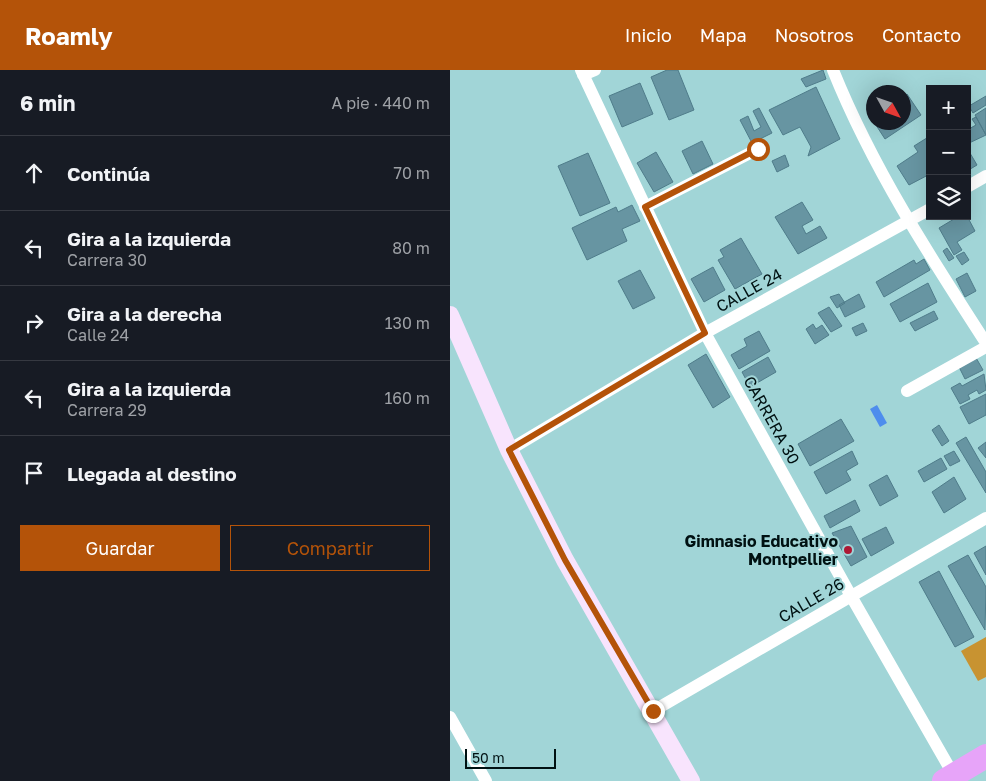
<!DOCTYPE html>
<html lang="es">
<head>
<meta charset="utf-8">
<style>
  body { margin:0; font-family:"Golos Text",sans-serif; background:#20242c; color:#f1f3f6 }
  .controls { position:absolute; right:15px; top:15px; display:grid; overflow:hidden; border-radius:0px; box-shadow:0 5px 20px #0002 }
  .controls button { width:45px; height:45px; display:grid; place-items:center; padding:0; border:0; border-bottom:1px solid #363941; background:#171b24; color:#f1f3f6; font:25px sans-serif }
  .compass { position:absolute; left:416px; top:15px; width:45px; height:45px; border-radius:50%; background:#171b24; box-shadow:0 5px 20px #0002; rotate:130deg }
  .scale { position:absolute; left:15px; bottom:12px; width:91px; box-sizing:border-box; padding-left:5px; border:2px solid #001112; border-top:0; font-size:14px; line-height:18px; white-space:nowrap; color:#001112; -webkit-text-stroke:4px #a1d5d7; paint-order:stroke }
  .stop { position:absolute; width:15px; height:15px; margin:-11px; border:4px solid #b45309; border-radius:50%; background:#fff }
  .stop.end { background:#b45309; border-color:#fff; box-shadow:0 1px 5px #0008 }
  .list { margin:0; padding:0; list-style:none }
  h2 { display:flex; justify-content:space-between; align-items:center; height:65px; margin:0; padding:0 20px; font-size:21px }
  h2 small { font-size:16px; font-weight:400; color:#9ea1a6 }
  .list li { display:grid; grid-template-columns:32px 1fr auto; gap:15px; align-items:center; box-sizing:border-box; height:75px; padding:0 20px; border-top:1px solid #363941 }
  .list b { display:block; font-size:19px; white-space:nowrap }
  .list p { margin:0; font-size:16px; white-space:nowrap; color:#9ea1a6 }
  .list em { font-size:16px; font-style:normal; color:#9ea1a6 }
  .actions { display:flex; gap:10px; padding:15px 20px }
  .actions a { flex:1; padding:11px 0; border:1px solid #b45309; border-radius:0px; text-align:center; font-size:18px; color:#b45309 }
  .actions .main { background:#b45309; color:#fff }
  .icon { flex:none; width:28px; height:28px; fill:none; stroke:currentColor; stroke-width:2; stroke-linecap:round; stroke-linejoin:round }
  .map { position:relative; flex:none; width:536px; height:711px; overflow:hidden }
  header { display:flex; align-items:center; gap:30px; box-sizing:border-box; height:70px; padding:0 25px; background:#b45309; color:#fff }
  header strong { font-size:24px }
  nav { display:flex; gap:28px; margin-inline-start:auto; font-size:18px }
  main { display:flex }
  aside { flex:1; background:#171b24 }
  .map>svg:first-child { display:block }
  .green { fill:#c89331 }
  .water { fill:#4e8ded }
  .building { fill:#6795a2; stroke:#4f7c8a }
  .lines { fill:none; stroke-linecap:round; stroke-linejoin:round }
  .street { stroke:#fff; stroke-width:12 }
  .secondary { stroke:#f8e4fd; stroke-width:18 }
  .highway { stroke:#e7a4f9; stroke-width:24 }
  .route { stroke:#b45309; stroke-width:6 }
  .poi-dot { fill:#ad1834; stroke:#a1d5d7; stroke-width:2 }
  .labels { text-anchor:middle; dominant-baseline:central; stroke-width:4; stroke-linejoin:round; paint-order:stroke }
  .street-label { font-size:16px; fill:#001112; stroke:#a1d5d7 }
  .poi-label { font-size:16px; font-weight:bold; fill:#001112; stroke:#a1d5d7; text-anchor:end }
</style>
</head>
<body>
<header>
<strong>Roamly</strong>
<nav><a>Inicio</a><a>Mapa</a><a>Nosotros</a><a>Contacto</a></nav>
</header>
<main>
<aside>
<h2>6 min<small>A pie · 440 m</small></h2>
<ul class="list">
<li><svg class="icon" aria-label="ahead" viewBox="0 0 24 24"><path d="M12 20V5M6 11l6-6 6 6"/></svg><div><b>Continúa</b></div><em>70 m</em></li>
<li><svg class="icon" aria-label="left" viewBox="0 0 24 24"><path d="M17 20v-9H6M10 6l-5 5 5 5"/></svg><div><b>Gira a la izquierda</b><p>Carrera 30</p></div><em>80 m</em></li>
<li><svg class="icon" aria-label="right" viewBox="0 0 24 24"><path d="M7 20v-9h11M14 6l5 5-5 5"/></svg><div><b>Gira a la derecha</b><p>Calle 24</p></div><em>130 m</em></li>
<li><svg class="icon" aria-label="left" viewBox="0 0 24 24"><path d="M17 20v-9H6M10 6l-5 5 5 5"/></svg><div><b>Gira a la izquierda</b><p>Carrera 29</p></div><em>160 m</em></li>
<li><svg class="icon" aria-label="arrive" viewBox="0 0 24 24"><path d="M6 21V4h12l-3 4 3 4H6"/></svg><div><b>Llegada al destino</b></div></li>
</ul>
<div class="actions"><a class="main">Guardar</a><a>Compartir</a></div>
</aside>
<div class="map">
<svg width="536" height="711" viewBox="0 0 536 711">
  <rect width="100%" height="100%" fill="#a1d5d7"/>
  <path class="green" d="M536 567V607L528 611 511 581Z"/>
  <path class="water" d="M427 335 437 353 430 357 420 339Z"/>
  <path class="building" d="M217 0H228L244 40 219 50 201 7Z
    M373 0 376 9 356 17 351 9Z
    M190 13 203 44 172 57 159 26Z
    M366 17 390 69 358 86 361 77 350 57 333 65 319 40Z
    M457 24 471 45 435 69 424 52H453V27Z
    M536 26V35L523 43 519 36Z
    M309 38 322 63 302 73 290 50 298 46 304 61 311 57 303 41Z
    M536 38V65L525 45Z
    M526 47 536 65 517 74V60L526 55 522 49Z
    M480 66V104L459 115 447 96 468 82 464 76Z
    M252 71 263 94 243 104 232 81Z
    M517 78 527 95 517 101Z
    M206 82 223 112 204 122 187 93Z
    M138 83 160 133 130 146 108 96Z
    M335 85 339 96 327 102 322 91Z
    M352 132 363 150 352 156 356 164 370 156 377 168 348 184 325 147Z
    M182 135 190 151 172 159 177 171 137 190 122 158 166 137 168 142Z
    M509 146H517L525 161 507 172 512 180 504 185 489 158Z
    M291 168 312 204 285 219 268 190 274 187 270 180Z
    M497 178 504 188 499 191 493 181Z
    M514 182 519 190 512 195 506 186Z
    M474 189 480 200 434 227 426 212 464 190 466 194Z
    M263 197 275 220 254 232 241 209Z
    M190 200 205 228 183 239 168 211Z
    M517 203 526 221 515 227 506 209Z
    M478 213 487 232 450 252 440 234Z
    M389 224 395 233 387 238 380 227Z
    M409 224 415 237 395 247 389 235Z
    M379 237 392 256 381 262 368 243Z
    M484 241 488 249 465 261 460 253Z
    M413 253 417 261 406 266 402 258Z
    M363 254 366 259 372 255 379 265 365 274 356 259Z
    M309 261 320 281 289 299 281 285 297 276 294 269Z
    M256 284 280 327 263 338 238 295Z
    M525 286 533 300 515 309 508 295Z
    M318 287 326 302 300 317 292 302Z
    M534 304 536 320 529 324 527 320 518 325 520 329 510 334 501 318 510 313 512 316Z
    M536 324V345L519 354 510 337Z
    M391 349 404 371 360 396 348 374Z
    M489 355 499 371 492 376 482 360Z
    M516 367 536 402V423L506 373Z
    M536 372V388L528 378Z
    M402 381 408 394 396 401 401 410 376 424 364 402Z
    M504 381 510 391 500 396 494 386Z
    M491 388 497 399 474 412 468 401Z
    M437 405 448 426 430 436 419 415Z
    M504 407 516 429 494 443 482 422Z
    M405 430 410 441 380 458 374 446Z
    M401 456 417 487 401 496 382 463Z
    M436 457 444 473 421 486 412 469Z
    M536 476V505L524 483Z
    M518 485 536 517 535 560 498 496Z
    M489 501 524 567 505 577 469 512Z"/>
  <g class="lines">
    <path class="street" d="M131 0 255 263 401 526 503 704
      M383 0C422 97 479 185 536 273
      M133 5 145 0
      M517 117 536 106
      M195 137 308 79
      M457 321 536 277
      M59 380 255 263 480 139
      M203 641 536 448
      M0 647 36 711"/>
    <path class="secondary" d="M0 245 59 380 115 490 241 711"/>
    <path class="highway" d="M494 711 536 686"/>
  </g>
  <g class="lines">
    <path class="route" d="M203 641 115 490 59 380 255 263 195 137 308 79"/>
  </g>
  <circle class="poi-dot" cx="398" cy="480" r="5"/>
  <g class="labels">
    <g class="street-label">
      <text transform="translate(299 220) rotate(-29)">CALLE 24</text>
      <text transform="translate(322 350) rotate(61)">CARRERA 30</text>
      <text transform="translate(361 530) rotate(-30)">CALLE 26</text>
    </g>
    <g class="poi-label">
      <text x="388" y="471">Gimnasio Educativo<tspan x="388" dy="18">Montpellier</tspan></text>
    </g>
  </g>
</svg>
<div class="controls">
<button>+</button>
<button>−</button>
<button><svg class="icon" aria-label="layers" viewBox="0 0 24 24"><path d="M12 4l9 5-9 5-9-5zM3 14l9 5 9-5"/></svg></button>
</div>
<svg class="compass" viewBox="-18 -18 36 36"><path d="M0-13l5 13h-10z" fill="#e53935"/><path d="M0 13l5-13h-10z" fill="#9ea1a6"/></svg>
<div class="scale">50 m</div>
<div class="stop" style="left:308px;top:79px"></div>
<div class="stop end" style="left:203px;top:641px"></div>
</div>
</main>
</body>
</html>
